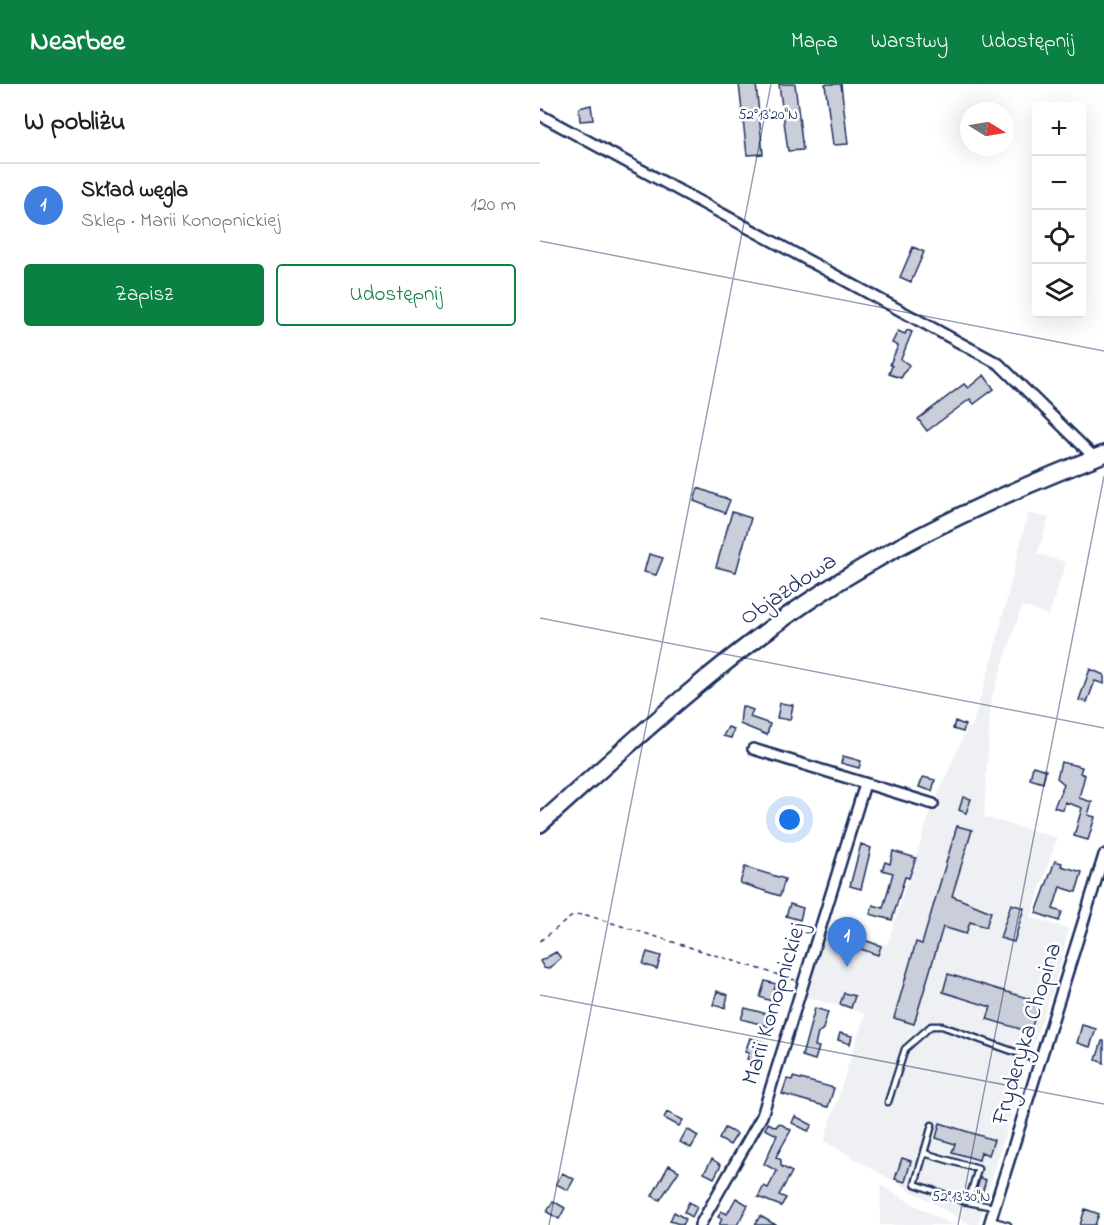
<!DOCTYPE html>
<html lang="pl">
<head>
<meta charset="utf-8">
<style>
  body { margin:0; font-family:"Indie Flower",sans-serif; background:#f6f6f6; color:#202124 }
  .controls { position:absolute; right:18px; top:18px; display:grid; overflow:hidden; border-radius:6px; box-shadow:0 6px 24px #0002 }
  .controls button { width:54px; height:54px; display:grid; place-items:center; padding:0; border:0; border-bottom:2px solid #e0e0e0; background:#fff; color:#202124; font:30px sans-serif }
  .compass { position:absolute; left:420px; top:18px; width:54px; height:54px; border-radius:50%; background:#fff; box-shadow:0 6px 24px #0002; rotate:101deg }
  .you { position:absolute; left:250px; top:736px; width:21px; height:21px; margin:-15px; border:4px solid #fff; border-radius:50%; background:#1a73e8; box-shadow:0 0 0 9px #1a73e833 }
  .badge { display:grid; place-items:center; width:39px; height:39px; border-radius:50%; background:#0b8043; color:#fff; font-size:20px; font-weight:700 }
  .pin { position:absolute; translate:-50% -50px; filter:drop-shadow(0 2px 3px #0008) }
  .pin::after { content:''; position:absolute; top:32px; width:21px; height:18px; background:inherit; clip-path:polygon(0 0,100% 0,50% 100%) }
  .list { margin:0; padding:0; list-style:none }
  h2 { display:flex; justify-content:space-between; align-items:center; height:78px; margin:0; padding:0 24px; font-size:26px }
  h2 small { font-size:20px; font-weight:400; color:#757577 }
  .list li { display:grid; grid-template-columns:39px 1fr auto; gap:18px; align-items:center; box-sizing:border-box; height:84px; padding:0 24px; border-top:2px solid #e0e0e0 }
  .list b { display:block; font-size:22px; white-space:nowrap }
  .list p { margin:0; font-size:20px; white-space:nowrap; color:#757577 }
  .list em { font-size:20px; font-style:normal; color:#757577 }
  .actions { display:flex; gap:12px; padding:18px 24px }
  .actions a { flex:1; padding:14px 0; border:2px solid #0b8043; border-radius:6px; text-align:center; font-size:21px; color:#0b8043 }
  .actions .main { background:#0b8043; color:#fff }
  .icon { flex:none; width:33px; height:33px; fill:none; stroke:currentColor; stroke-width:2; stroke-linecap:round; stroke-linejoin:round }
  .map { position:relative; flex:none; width:564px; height:1141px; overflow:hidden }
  header { display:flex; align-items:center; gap:36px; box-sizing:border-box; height:84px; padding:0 30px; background:#0b8043; color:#fff }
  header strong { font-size:28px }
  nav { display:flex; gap:33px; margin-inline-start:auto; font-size:21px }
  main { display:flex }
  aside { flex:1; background:#fff }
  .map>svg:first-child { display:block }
  .built { fill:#eff0f4 }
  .building { fill:#caceda; stroke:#1b2f5e; stroke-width:1.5 }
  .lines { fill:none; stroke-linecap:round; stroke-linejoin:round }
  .service-casing { stroke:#1b2f5e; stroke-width:9 }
  .minor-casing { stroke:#1b2f5e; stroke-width:14 }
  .primary-casing { stroke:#1b2f5e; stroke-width:20 }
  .path { stroke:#1b2f5e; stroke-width:1.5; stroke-dasharray:4.5 4.5; stroke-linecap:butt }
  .service { stroke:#fff; stroke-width:4.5 }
  .minor { stroke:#fff; stroke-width:9 }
  .primary { stroke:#fff; stroke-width:15 }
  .ticks { fill:none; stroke:#1b2f5e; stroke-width:1.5; stroke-opacity:0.45 }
  .labels { text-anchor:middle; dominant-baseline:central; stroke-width:5; stroke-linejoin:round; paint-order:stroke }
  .street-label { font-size:24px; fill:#1b2f5e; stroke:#fff }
  .ticks-label { font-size:15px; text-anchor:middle; fill:#1b2f5e; stroke:#fff; stroke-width:5; stroke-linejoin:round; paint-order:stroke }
</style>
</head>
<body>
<header>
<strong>Nearbee</strong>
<nav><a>Mapa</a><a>Warstwy</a><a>Udostępnij</a></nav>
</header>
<main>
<aside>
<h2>W pobliżu<small></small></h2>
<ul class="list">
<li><span class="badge" style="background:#3f7fe0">1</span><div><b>Skład węgla</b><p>Sklep · Marii Konopnickiej</p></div><em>120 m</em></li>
</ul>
<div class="actions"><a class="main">Zapisz</a><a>Udostępnij</a></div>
</aside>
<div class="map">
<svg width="564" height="1141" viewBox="0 0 564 1141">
  <rect width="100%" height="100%" fill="#fff"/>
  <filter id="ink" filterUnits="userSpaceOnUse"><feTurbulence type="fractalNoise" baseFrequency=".0167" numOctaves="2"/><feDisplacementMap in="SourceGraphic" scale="12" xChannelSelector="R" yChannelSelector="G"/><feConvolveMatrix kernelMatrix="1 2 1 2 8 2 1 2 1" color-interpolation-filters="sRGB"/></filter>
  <g filter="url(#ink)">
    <path class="built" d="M488 429 509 434 497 470 526 478 509 531 482 522 451 616 444 733 517 754 491 833 529 845 515 899 486 981 438 1141H431L284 1057 325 930 264 912 286 843 347 861 390 729 427 644 432 643 452 575Z
      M341 1101 355 1110 412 1141H340Z"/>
    <path class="building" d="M199 0H216L223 70 207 71Z
      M239 0H255L263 66 248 67Z
      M285 0H301L308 60 293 61Z
      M51 21 53 36 40 37 39 24Z
      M373 163 384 168 371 198 360 193Z
      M367 246 372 248 361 275 369 281 361 294 349 290 352 282 350 280 358 262 352 259 358 247 365 250Z
      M444 291 454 305 434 320 430 315 387 347 378 335 424 300 428 304Z
      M158 404 190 416 185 429 154 417Z
      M192 428 211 434 196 488 176 483Z
      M109 470 123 474 116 491 104 488Z
      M550 585 564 591V600L555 597 547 618 539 616Z
      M240 619 253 621 250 636 237 634Z
      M202 622 213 626 210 633 230 640 227 651 200 640Z
      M415 637 425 641 423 648 413 645Z
      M188 643 194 645 191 654 183 652Z
      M303 672 321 677 319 684 301 679Z
      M521 678 542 683 540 689 545 691 539 714 552 718 548 731 555 733 548 756 534 752 542 724 525 718 523 726 514 723 524 700 517 694Z
      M493 682 506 686 503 699 490 695Z
      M383 693 395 696 392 707 379 703Z
      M423 713 431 715 426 729 419 726Z
      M417 742 432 746 412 812 451 828 446 843 430 838 426 850 403 843 374 940 354 934 376 858 382 860Z
      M321 760 331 764 321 805 310 802Z
      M353 767 376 774 369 794 365 793 352 836 330 830 333 821 343 824 353 789 342 786 345 778 350 780Z
      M515 777 522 779 521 782 542 788 536 808 520 803 513 825 522 828 519 837 496 829Z
      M205 783 245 795 240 812 200 799Z
      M250 820 263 824 260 836 246 832Z
      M471 820 484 824 474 858 460 854Z
      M324 856 341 862 338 871 321 865Z
      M16 868 21 874 8 885 4 884 0 877Z
      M107 868 121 872 117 885 103 880Z
      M408 890 500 918 490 948 447 935 451 923 403 908Z
      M225 897 236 900 231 917 220 913Z
      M177 907 188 911 185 924 173 921Z
      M304 909 315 912 311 924 300 920Z
      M205 924 231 931 228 942 201 935Z
      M275 924 288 928 283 945 278 949 275 962 279 963 275 976 262 972Z
      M542 941 556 945 550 963 537 959Z
      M300 949 312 952 310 960 298 956Z
      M210 954 227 959 221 980 207 975 209 969 205 968Z
      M562 957H564V979L556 976Z
      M253 993 294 1004 288 1023 242 1010 247 995 252 996Z
      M127 1028 143 1036 139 1042 124 1034Z
      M255 1032 272 1041 268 1047 252 1039Z
      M228 1039 236 1043 239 1039 251 1046 236 1073 241 1076V1082L252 1088 239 1111 246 1114 241 1122 218 1113 224 1102 228 1104 237 1087 224 1080 237 1051 225 1045Z
      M400 1039 454 1056 449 1071 441 1068 439 1076 412 1068 415 1060 396 1054Z
      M185 1044 197 1050 190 1061 179 1055Z
      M147 1045 158 1052 151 1064 140 1058Z
      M362 1074 371 1077 365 1098 355 1095Z
      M172 1075 181 1081 174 1094 164 1089Z
      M129 1081 139 1087 120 1116 112 1112Z
      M22 1089 34 1095 28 1106 16 1100Z
      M440 1094 446 1096 440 1116 434 1114Z
      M196 1114 208 1121 197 1141H179L182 1135 178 1133 181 1127 187 1130Z
      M13 1117 25 1124 19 1135 7 1128Z
      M149 1118 157 1123 152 1133 144 1128Z
      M545 1125 559 1130 555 1141H540Z
      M134 1128 146 1135 143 1141 130 1137Z
      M220 1132 236 1141H215Z"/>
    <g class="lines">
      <g class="service-casing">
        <path id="service" d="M348 1018 365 965 391 942H402L500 977
          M392 1041 375 1100 423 1117 454 1123
          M384 1069 438 1085 428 1118
          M450 1136 468 1141"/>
      </g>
      <g class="minor-casing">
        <path id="minor" d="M0 31 459 280 555 374
          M213 665 393 720
          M160 1141 222 1032 325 700
          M449 1141 564 771"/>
      </g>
      <g class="primary-casing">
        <path id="primary" d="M0 740C81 668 161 593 250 530 347 462 454 413 564 370"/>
      </g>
      <path class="path" d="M0 857 31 833 43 830 255 896"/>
      <use href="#service" class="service"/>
      <use href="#minor" class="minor"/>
      <use href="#primary" class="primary"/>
    </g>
  </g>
  <path class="ticks" d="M0 157 564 267M0 534 564 644M0 911 564 1020M9 1141 231 0M418 1141 564 392"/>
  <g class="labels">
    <g class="street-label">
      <text transform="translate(249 506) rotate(-34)">Objazdowa</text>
      <text transform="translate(235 920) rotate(-73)">Marii Konopnickiej</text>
      <text transform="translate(488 950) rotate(-73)">Fryderyka Chopina</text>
    </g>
  </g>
  <g class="ticks-label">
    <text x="228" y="35">52°13'20"N</text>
    <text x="421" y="1117">52°13'30"N</text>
  </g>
</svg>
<div class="controls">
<button>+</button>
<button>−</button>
<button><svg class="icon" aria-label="locate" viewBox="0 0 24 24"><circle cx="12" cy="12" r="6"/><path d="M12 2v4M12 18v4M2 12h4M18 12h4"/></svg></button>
<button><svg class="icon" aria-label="layers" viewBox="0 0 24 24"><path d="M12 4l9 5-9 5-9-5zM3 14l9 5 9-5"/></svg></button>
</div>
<svg class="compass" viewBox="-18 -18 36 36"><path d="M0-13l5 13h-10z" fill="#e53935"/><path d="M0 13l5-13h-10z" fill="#757577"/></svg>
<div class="you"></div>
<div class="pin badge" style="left:307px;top:883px;background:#3f7fe0">1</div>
</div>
</main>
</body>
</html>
